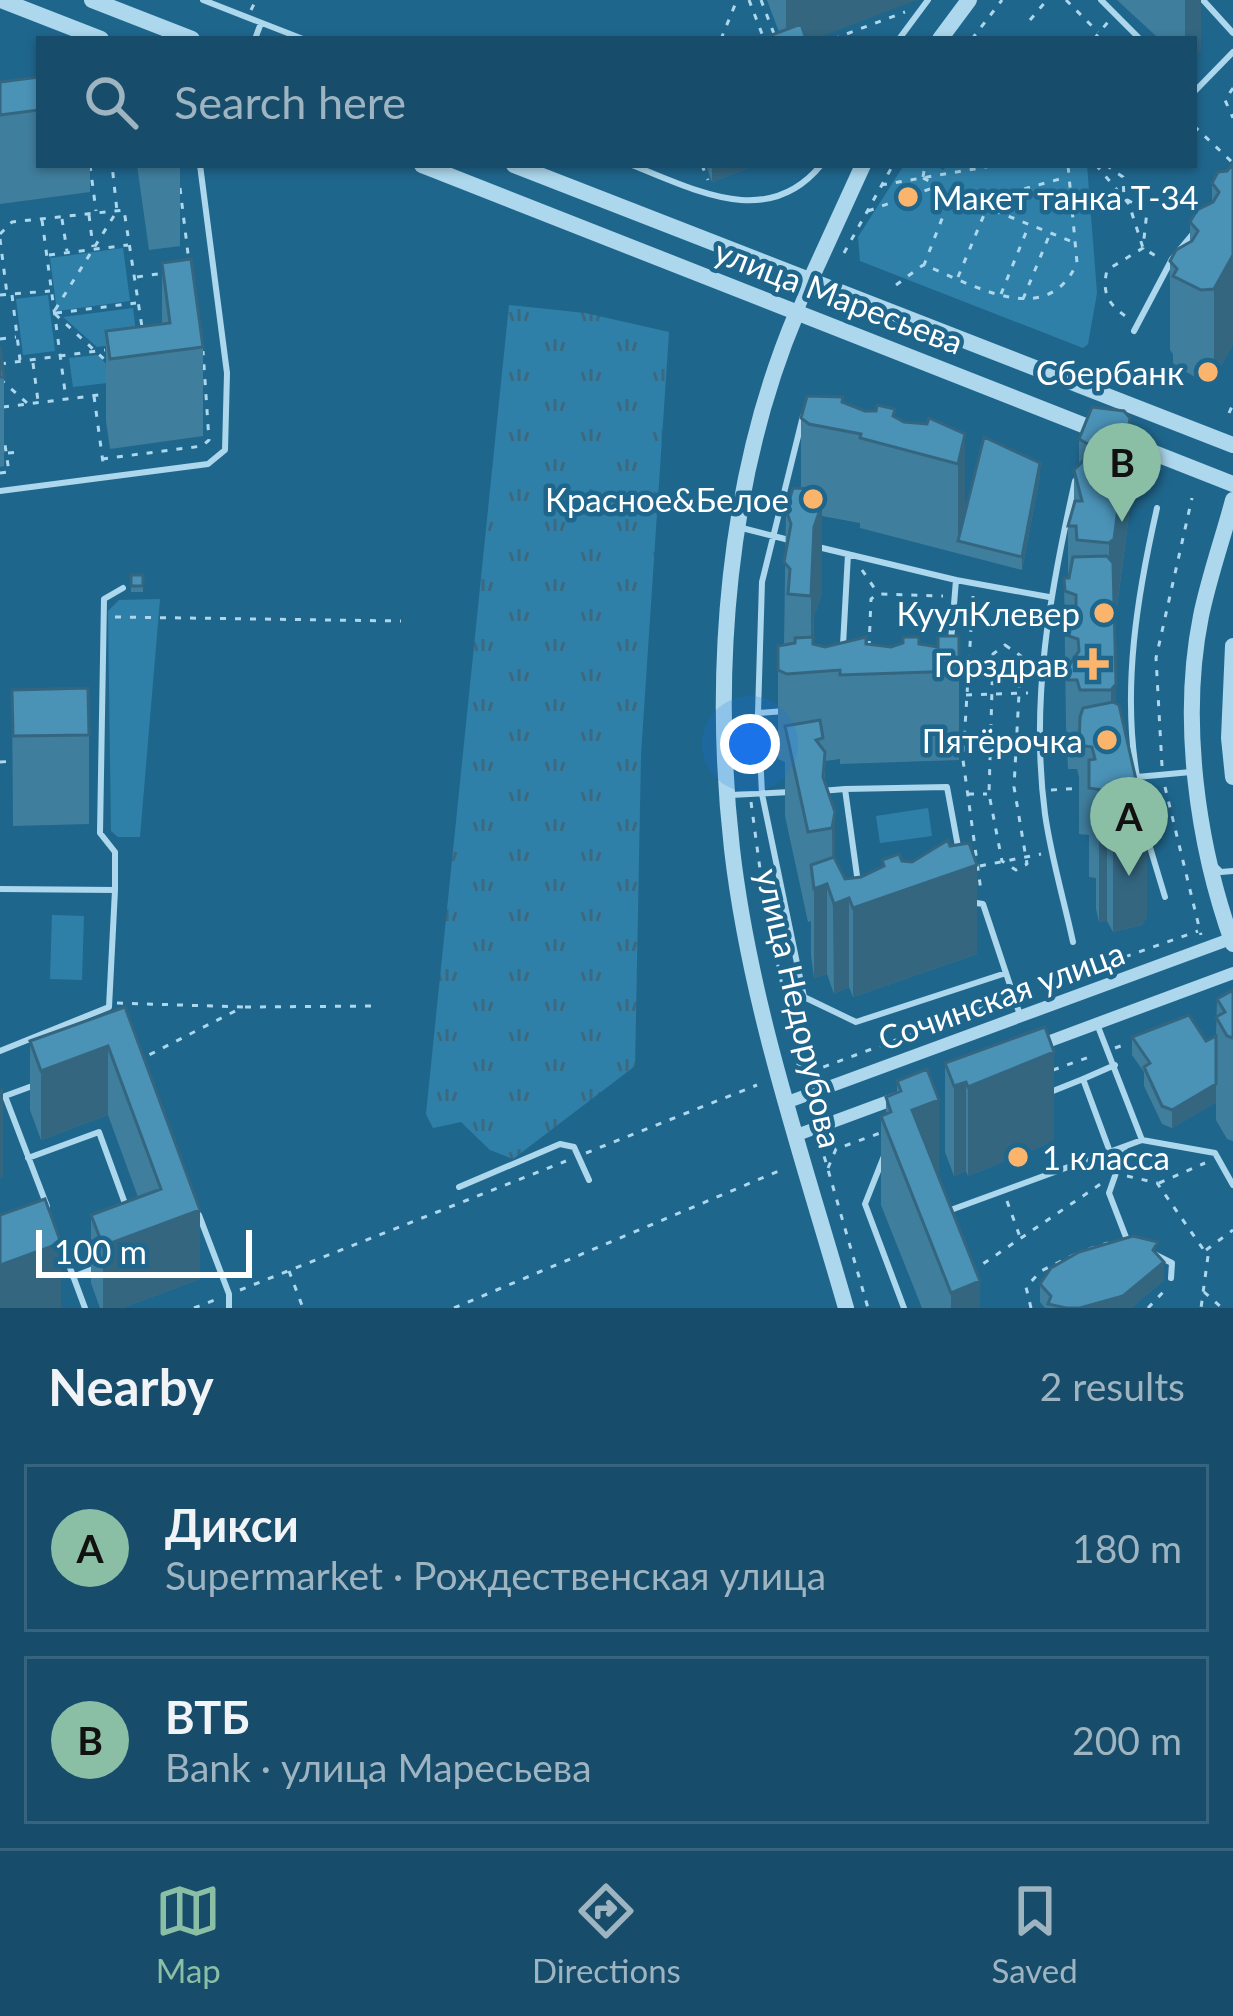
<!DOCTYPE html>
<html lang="en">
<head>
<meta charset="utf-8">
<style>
  body { margin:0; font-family:Lato,sans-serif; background:#245672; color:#f1f3f6 }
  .scale { position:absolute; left:36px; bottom:30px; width:216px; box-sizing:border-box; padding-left:12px; border:6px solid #fff; border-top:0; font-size:33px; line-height:42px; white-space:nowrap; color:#fff; -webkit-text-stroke:9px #1f668d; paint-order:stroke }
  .you { position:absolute; left:750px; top:744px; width:42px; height:42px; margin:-30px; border:9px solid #fff; border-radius:50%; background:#1a73e8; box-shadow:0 0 0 18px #1a73e833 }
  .badge { display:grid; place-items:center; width:78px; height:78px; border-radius:50%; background:#8abfa5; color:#111; font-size:39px; font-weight:700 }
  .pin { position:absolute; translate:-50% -99px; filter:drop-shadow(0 3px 6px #0008) }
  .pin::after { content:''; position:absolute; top:63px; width:42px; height:36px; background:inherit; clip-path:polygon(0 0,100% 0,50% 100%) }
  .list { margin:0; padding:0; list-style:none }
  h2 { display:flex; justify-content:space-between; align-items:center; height:156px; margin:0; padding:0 48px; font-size:51px }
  h2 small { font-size:39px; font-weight:400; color:#9eb4c1 }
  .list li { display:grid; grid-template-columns:78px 1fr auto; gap:36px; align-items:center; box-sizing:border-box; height:168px; margin:0 24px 24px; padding:0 24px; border:3px solid #36637e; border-radius:0px }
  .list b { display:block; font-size:45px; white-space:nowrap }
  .list p { margin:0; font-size:39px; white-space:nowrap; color:#9eb4c1 }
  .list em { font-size:39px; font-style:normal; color:#9eb4c1 }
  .icon { flex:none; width:66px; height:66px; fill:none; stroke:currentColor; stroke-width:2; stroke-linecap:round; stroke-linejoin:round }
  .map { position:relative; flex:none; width:1233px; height:1308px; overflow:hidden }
  .search { position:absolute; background:#174c6a; box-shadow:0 3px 9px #0004; left:36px; right:36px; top:36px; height:132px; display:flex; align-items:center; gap:30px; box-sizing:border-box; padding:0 42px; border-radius:0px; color:#9eb4c1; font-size:45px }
  .sheet { height:540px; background:#174c6a }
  nav { display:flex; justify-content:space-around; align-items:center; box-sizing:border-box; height:168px; border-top:3px solid #36637e; background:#174c6a; font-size:33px; color:#9eb4c1 }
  nav a { display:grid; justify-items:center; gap:6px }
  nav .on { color:#8abfa5 }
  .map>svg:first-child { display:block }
  .grass { fill:url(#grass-tufts) }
  .park { fill:#2f80a9 }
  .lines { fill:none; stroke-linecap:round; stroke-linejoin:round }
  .path { stroke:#acd7ec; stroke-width:3; stroke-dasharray:6 9; stroke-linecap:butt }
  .service { stroke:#acd7ec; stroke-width:6 }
  .minor { stroke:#acd7ec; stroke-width:12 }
  .tertiary { stroke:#acd7ec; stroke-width:16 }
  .wall { fill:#407e9d }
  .shaded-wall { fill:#346680 }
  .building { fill:#4b92b7; stroke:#346680; stroke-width:3 }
  .poi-dot { fill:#fbb46c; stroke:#1f668d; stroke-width:4.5 }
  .labels { text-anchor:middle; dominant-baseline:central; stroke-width:9; stroke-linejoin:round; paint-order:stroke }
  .poi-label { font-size:33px; fill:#fff; stroke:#1f668d; text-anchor:end }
  .street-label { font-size:33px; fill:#fff; stroke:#1f668d }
</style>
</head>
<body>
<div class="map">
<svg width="1233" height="1308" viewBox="0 0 1233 1308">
  <defs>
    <pattern id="grass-tufts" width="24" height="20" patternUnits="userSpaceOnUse" patternTransform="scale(3)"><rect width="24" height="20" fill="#2f80a9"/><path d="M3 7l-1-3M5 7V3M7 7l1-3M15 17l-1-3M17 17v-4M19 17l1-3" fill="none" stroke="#3c697f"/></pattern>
  </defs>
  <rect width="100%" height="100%" fill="#1f668d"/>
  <path class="grass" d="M509 305 585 313 669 332 641 754 635 1066 513 1159 490 1150 461 1122 433 1128 426 1114Z"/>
  <path class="park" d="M904 165H936L943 170 948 165H1087L1097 293 1088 344 1083 348 860 261 858 237Z
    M123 248 130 301 57 311 50 258Z
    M48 295 55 351 23 355 16 299Z
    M133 308 137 342 97 347 63 317Z
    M97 355 124 381 73 387 69 358Z
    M160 599 140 837H118L111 831 108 611 119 600Z
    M928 808 932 836 880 843 876 816Z
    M52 915 84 916 82 980 50 979Z"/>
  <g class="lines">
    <path class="path" d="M749 0 764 39
      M761 0 776 39
      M1066 0 1098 32
      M251 10 256 0
      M1030 20 1047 0
      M721 39 737 0
      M833 39 905 12
      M972 39 1002 0
      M1094 39 1108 22
      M1233 88 1225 100 1233 118
      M1194 126 1233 163
      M90 165 96 211
      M702 165 708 180
      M1096 165 1129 204 1143 248 1162 260
      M1106 165 1123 177 1124 198 1147 211 1143 248 1107 270C1101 296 1110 306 1131 320
      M923 177 925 165
      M923 178 952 193 924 265C972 284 1047 331 1077 263L1068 165
      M881 185 997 165
      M180 188 189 262
      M953 194 1078 244
      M868 211 938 186
      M89 215 93 247
      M62 219 67 251
      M42 220 66 399
      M0 234 12 222 124 210 142 327
      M0 239 7 294
      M844 253 893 165
      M49 255 128 245
      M137 277 164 273
      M958 277 991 198 1067 177
      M896 285 923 265
      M1001 294 1029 225
      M0 295 50 291
      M12 295 20 360
      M1023 299 1049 236
      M55 310 117 211 112 165
      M56 313 136 303
      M55 314 105 360
      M0 339 16 337
      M33 363 38 401
      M0 364 105 350
      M0 379 27 403
      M94 396 104 470
      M3 407 107 394
      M1229 413 1233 404
      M8 453 21 452
      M102 459 202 446 209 440 203 351
      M0 473 9 472 4 438
      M862 570 877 592
      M973 596 963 760 981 891
      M115 617 401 621
      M1005 645 1021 656 1014 787 1027 864 1016 870 1002 861 989 794 993 654Z
      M869 647 871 599 878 594 943 596
      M966 695 1028 693
      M0 762 16 761
      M1162 766 1156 658 1192 498
      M1165 787 1201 935
      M1051 790 1083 788
      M968 794H987
      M751 802 764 899 802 1081
      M980 866 1041 854
      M1026 992 1198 931
      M117 1003 243 1007 145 1057
      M245 1007 377 1006
      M1115 1048 1129 1043
      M797 1063 810 1072 1006 999
      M1053 1070 1095 1055
      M820 1142 868 1308
      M586 1153 757 1085
      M828 1168 836 1149 880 1133
      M1127 1176 1157 1183 1208 1256 1201 1308
      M1159 1183 1205 1163
      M1007 1201 1020 1237
      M1089 1249 1108 1243
      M1206 1250 1233 1230
      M289 1271 303 1308
      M971 1272 1102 1183
      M240 1290 566 1161
      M1204 1292 1222 1308
      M194 1308 220 1298
      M454 1308 781 1170
      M1031 1308 1026 1287 1041 1271 1080 1252
      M1148 1308 1167 1288"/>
    <path class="service" d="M203 0 303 39
      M1101 0 1140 39
      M1203 0 1233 33
      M255 39 261 23
      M899 39 928 0
      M1194 92 1233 52
      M632 165C696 190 768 230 821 165
      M1134 331 1172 259 1192 235
      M0 491 208 464 225 450 227 373 200 165
      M1157 508C1137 596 1122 688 1137 777L1191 772
      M742 528 793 541
      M818 547 956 580 951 641
      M956 580 1049 597
      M843 645 848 554
      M785 711 758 713 762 794 804 997 856 1022 1006 973 1020 1015
      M758 713 762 582 803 416
      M1137 777 1142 809
      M845 789 947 787 959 852
      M821 791 845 789 858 883
      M731 795 790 792
      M1146 834 1165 897
      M1215 866 1221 872 1233 871
      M0 889 115 890 109 1007 0 1051
      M115 890V852L100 833 104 599 123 588
      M970 902 983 904 1006 973
      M1073 942C1064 900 1051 857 1045 814 1030 700 1050 592 1075 481
      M1097 1024 1142 1140 1215 1153 1233 1185
      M35 1085 5 1096 47 1206
      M1048 1093 1083 1079
      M1125 1147 1109 1193 1129 1245
      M1110 1152 1083 1079 1115 1065
      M884 1156 865 1204 904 1308
      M28 1158 99 1132 127 1209
      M459 1187 560 1144 574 1147 589 1180
      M948 1211 1142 1140
      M199 1215 229 1294V1308
      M60 1241 85 1308
      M1152 1253 1172 1263 1171 1278
      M73 1277 98 1267"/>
    <path class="minor" d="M797 312 810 281
      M1034 1047 1233 973
      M788 1102 1233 938
      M797 1135 897 1098"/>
    <path class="tertiary" d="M1 0 101 39
      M92 0 192 39
      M940 39 969 0
      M422 165 1233 484
      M514 165 1233 445
      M810 281 863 165
      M797 312C727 477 712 673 732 849 750 1005 803 1158 846 1308
      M1233 500C1223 538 1209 577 1201 616 1180 720 1197 844 1233 944
      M1233 646 1229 738 1233 777"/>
  </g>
  <path class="wall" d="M767 0H917L779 32Z
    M1117 0H1201V50L1194 39H1156V36Z
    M39 77V165H90V192L0 204V82Z
    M1233 164V344L1214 379 1201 380 1173 365V354L1170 350V261L1190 242V222L1212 203V183Z
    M137 165H180V246L149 250Z
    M706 165H756L712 182Z
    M162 263 203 347V436L110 449 106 421V331L162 324Z
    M0 346 4 377V466L0 467Z
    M843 403 865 411H876L904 422 965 434V511L1040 476 1022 570 860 528V523L822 516V594L814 616 813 644 825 647 866 644 891 647 919 644 938 647 959 636V760L840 764V759L825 761V783L835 812V859L845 879 861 877 882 867V860L902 861 977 954 853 997 849 987 834 994 827 974 814 978 811 955V921L808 922 785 816V762L778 759V646L784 645 786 510 801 488V418Z
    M1092 407 1130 507 1115 622 1116 704 1147 917 1142 925 1113 932 1107 921 1099 922 1096 909V878L1089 877V835L1079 834V777L1077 769H1068L1066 725 1064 578H1068V526L1074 505V470L1079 466V439Z
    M131 575H143V592H131Z
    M12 690 89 735V824L13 826Z
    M1233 990V1141L1227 1139 1216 1120V1102L1172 1128 1162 1124 1144 1086V1072L1132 1055V1037L1206 1041 1216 1036 1217 999Z
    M125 1007 200 1279 122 1308H100L91 1283V1215L138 1197 108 1115 41 1140 30 1110V1041Z
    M945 1063 1054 1141 968 1176 966 1171 954 1176 945 1152Z
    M897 1081 939 1178 980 1308H922L881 1205V1116L886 1114V1097L897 1093Z
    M1158 1254 1164 1280 1131 1308H1045L1040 1302V1284Z"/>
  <path class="shaded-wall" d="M786 0H917L815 39H786Z
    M1185 0H1201V50L1194 57V39H1185Z
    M712 165H756L712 182Z
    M1233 255V344L1214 379V289Z
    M1130 418V507L1114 628 1109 632V543Z
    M965 434V524L958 541V553V464Z
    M1040 463V476L1022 570V557Z
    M822 504V594L814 616 811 672V596L814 527Z
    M1116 684V774L1111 779V690Z
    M835 812V904L849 898V987L834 994 832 828Z
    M1147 828V917L1142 925 1113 932V842Z
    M1107 831V921L1099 922V833Z
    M977 865V954L853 997V908Z
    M827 884V974L814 978V889Z
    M108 1046V1115L41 1140V1071Z
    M1054 1052V1141L968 1176V1087Z
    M966 1082V1171L954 1176V1086Z
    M1216 1084V1102L1172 1128V1110Z
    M3 1088V1177L0 1178V1089Z
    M939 1100V1189L912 1110Z
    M200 1210V1279L122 1308H103V1246Z
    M61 1243V1308H0V1265Z
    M1164 1262V1280L1131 1308H1080Z
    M980 1281V1308H951V1293Z"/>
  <path class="building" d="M801 24 806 39H761Z
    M39 77V110L0 115V82Z
    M1233 164V255L1214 289 1201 290 1173 276 1177 269 1170 261 1176 250 1192 241 1198 231 1190 222 1197 210 1213 202 1219 192 1212 183 1218 172 1227 171Z
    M191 259 203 347 110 359 106 331 170 323 162 263Z
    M0 346 4 377H0Z
    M807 396 843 397 842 402 865 411H876L877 405 895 409 893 416 904 422 927 424 929 418 965 434 958 464 860 438 861 434 809 424 801 418Z
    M1092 407 1124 411 1130 418 1114 539 1109 543 1077 540 1076 526H1068L1075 501H1082L1074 470 1086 458 1088 444 1079 439Z
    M984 437 1040 463 1022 557 958 541Z
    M793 488 816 489 822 504 814 527 811 596 788 594 790 569 784 562 791 524 786 510Z
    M1107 556 1113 563 1116 684 1111 690H1080L1077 680H1068V667L1079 651 1078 639 1066 635 1072 608H1076V595L1065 591 1064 578H1069L1073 557Z
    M131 575H143V586H131Z
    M938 636H959V671L840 675V670L787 674 778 670V646L795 643V638L813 637V644L825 647 866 637V644L891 647 903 643V637H919V644L938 647Z
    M88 688 89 735 13 736 12 690Z
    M1113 702 1119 705 1147 828 1142 836 1113 842 1107 831 1099 833 1096 820 1104 802 1102 790 1089 788V760L1095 759 1092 747 1079 745 1080 717 1083 708Z
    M820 720 823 738 816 740 825 752 823 777 835 812 832 828 808 832 785 726Z
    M948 840 950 846 969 843 977 865 853 908 849 898 834 904 827 884 814 889 811 865 834 857 845 879 861 877 884 866 882 860 899 854 902 861 912 862Z
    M1233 990V1038L1227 1036 1216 1017 1225 1012 1217 999Z
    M125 1007 200 1210 103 1246 91 1215 161 1189 108 1046 41 1071 30 1041Z
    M1189 1015 1206 1041 1216 1036V1084L1172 1110 1162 1106 1144 1067 1150 1063 1132 1037Z
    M1045 1027 1054 1052 968 1087 966 1082 954 1086 945 1063Z
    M927 1069 939 1100 912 1110 980 1281 951 1293 881 1116 891 1112 886 1097 901 1091 897 1081Z
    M45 1199 61 1243 0 1265V1215Z
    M1133 1236 1158 1242 1153 1250 1164 1262 1123 1296 1080 1308H1066L1048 1304 1051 1296 1040 1284 1051 1268 1079 1252Z"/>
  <g class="poi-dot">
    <circle cx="908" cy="197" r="12"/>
    <circle cx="1208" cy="372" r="12"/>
    <circle cx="813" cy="499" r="12"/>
    <circle cx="1104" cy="613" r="12"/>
    <path d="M1087 646h12v12h12v12h-12v12h-12v-12h-12v-12h12z"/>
    <circle cx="1107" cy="740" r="12"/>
    <circle cx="1018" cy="1157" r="12"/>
  </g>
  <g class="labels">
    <g class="poi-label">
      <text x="932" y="197" text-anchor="start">Макет танка Т-34</text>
      <text x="1184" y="372">Сбербанк</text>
      <text x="789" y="499">Красное&amp;Белое</text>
      <text x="1080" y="613">КуулКлевер</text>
      <text x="1069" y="664">Горздрав</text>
      <text x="1083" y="740">Пятёрочка</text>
      <text x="1042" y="1157" text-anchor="start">1 класса</text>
    </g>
    <g class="street-label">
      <text transform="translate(839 296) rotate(21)">улица Маресьева</text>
      <text transform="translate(1001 995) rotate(-20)">Сочинская улица</text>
      <text transform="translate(800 1008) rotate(77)">улица Недорубова</text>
    </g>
  </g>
</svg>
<div class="scale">100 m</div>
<div class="you"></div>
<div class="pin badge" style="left:1129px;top:876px">A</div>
<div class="pin badge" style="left:1122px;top:522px">B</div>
<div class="search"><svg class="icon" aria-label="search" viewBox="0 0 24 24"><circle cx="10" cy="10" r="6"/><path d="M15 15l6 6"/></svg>Search here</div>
</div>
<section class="sheet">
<h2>Nearby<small>2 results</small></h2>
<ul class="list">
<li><span class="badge">A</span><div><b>Дикси</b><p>Supermarket · Рождественская улица</p></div><em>180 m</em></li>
<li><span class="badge">B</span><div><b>ВТБ</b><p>Bank · улица Маресьева</p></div><em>200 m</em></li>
</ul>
</section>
<nav>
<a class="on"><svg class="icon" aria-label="map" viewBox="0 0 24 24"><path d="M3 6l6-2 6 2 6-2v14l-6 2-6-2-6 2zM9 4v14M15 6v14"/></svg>Map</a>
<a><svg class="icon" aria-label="directions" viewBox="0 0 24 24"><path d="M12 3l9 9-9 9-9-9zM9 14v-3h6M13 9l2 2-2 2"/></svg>Directions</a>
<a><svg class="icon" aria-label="saved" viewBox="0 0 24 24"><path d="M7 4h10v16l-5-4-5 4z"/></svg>Saved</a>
</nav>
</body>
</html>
